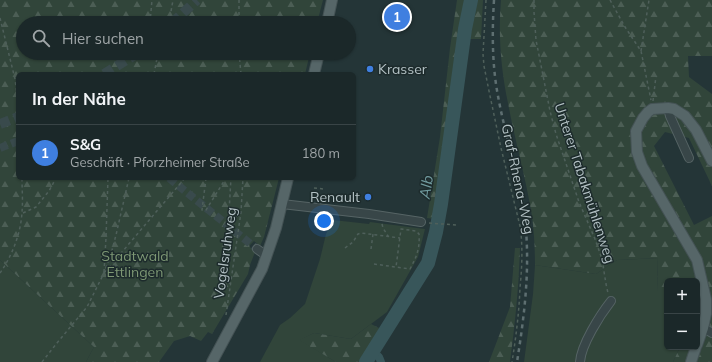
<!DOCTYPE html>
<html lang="de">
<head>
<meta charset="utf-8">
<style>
  body { margin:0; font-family:Mulish,sans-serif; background:#283435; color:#f1f3f6 }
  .controls { position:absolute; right:12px; bottom:12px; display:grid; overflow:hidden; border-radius:6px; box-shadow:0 1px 3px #0004 }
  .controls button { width:36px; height:36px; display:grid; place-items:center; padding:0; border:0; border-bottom:1px solid #394446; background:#1b2829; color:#f1f3f6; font:20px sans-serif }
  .you { position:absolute; left:324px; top:221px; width:14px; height:14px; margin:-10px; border:3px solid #fff; border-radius:50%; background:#1a73e8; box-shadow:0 0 0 6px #1a73e833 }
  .badge { display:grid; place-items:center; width:26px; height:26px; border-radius:50%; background:#91ddea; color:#fff; font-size:13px; font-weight:700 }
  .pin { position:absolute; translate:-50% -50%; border:2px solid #fff; box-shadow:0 1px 4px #0006 }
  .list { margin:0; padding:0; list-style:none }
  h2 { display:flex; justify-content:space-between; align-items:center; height:52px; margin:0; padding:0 16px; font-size:17px }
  h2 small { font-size:13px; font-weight:400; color:#a0a6a8 }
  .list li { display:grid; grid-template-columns:26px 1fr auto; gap:12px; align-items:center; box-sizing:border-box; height:56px; padding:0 16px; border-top:1px solid #394446 }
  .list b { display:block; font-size:15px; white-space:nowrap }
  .list p { margin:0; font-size:13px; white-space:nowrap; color:#a0a6a8 }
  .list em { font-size:13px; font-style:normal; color:#a0a6a8 }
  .icon { flex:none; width:22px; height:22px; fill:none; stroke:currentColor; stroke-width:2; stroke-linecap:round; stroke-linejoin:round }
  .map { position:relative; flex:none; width:712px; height:362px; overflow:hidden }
  .search { position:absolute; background:#1b2829; box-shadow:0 1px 3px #0004; left:16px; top:16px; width:340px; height:44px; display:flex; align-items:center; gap:10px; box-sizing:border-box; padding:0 14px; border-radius:22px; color:#a0a6a8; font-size:15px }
  .panel { position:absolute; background:#1b2829; box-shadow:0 1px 3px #0004; left:16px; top:72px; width:340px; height:108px; border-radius:6px }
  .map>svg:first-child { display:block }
  .green { fill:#31453a }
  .forest { fill:url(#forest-firs) }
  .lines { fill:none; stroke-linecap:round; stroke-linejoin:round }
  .canal { stroke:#38565a; stroke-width:8 }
  .river { stroke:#38565a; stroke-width:14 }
  .minor-tunnel { stroke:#394a4c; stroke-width:8; stroke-dasharray:8 4; stroke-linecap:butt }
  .major-tunnel { stroke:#394a4c; stroke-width:10; stroke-dasharray:10 5; stroke-linecap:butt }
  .minor-casing { stroke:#566465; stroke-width:10 }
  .major-casing { stroke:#445254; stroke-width:12 }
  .path { stroke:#4f605b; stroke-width:1.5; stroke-dasharray:3 3; stroke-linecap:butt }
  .minor { stroke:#384648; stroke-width:8 }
  .major { stroke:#566668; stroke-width:10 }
  .rail { stroke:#5e6f71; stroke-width:2.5; stroke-dasharray:4 4; stroke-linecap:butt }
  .shop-dot { fill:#3f7fe0; stroke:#1d2b2c; stroke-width:1.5 }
  .labels { text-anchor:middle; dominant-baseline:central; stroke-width:3; stroke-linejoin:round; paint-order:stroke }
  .poi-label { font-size:14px; fill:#b3c1c4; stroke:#1d2b2c; text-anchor:start }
  .street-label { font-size:14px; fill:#b3c1c4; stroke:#1d2b2c }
  .park-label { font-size:14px; fill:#7d9774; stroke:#1d2b2c }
  .water-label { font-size:15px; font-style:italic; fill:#709a9e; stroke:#1d2b2c }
</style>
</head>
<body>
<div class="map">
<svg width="712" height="362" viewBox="0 0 712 362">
  <defs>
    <pattern id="forest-firs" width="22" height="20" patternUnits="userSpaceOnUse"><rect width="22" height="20" fill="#31453a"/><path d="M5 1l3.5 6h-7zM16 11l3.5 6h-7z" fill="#4c5e55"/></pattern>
  </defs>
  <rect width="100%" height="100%" fill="#243537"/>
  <path class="green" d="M333 220 369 224 370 222 425 229 418 257 387 312 351 339 314 333 300 340 336 362H260L280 325 290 318 305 304 320 259 326 234Z
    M658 258 657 291H667V347H680L673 362H524L533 294 535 265 596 274 617 260Z
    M0 260 94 347 86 362H0Z
    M697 291H700L701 312 697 311Z"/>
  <path class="forest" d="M0 0H323L317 23H23V53H310L305 74H18V178H279L264 237 260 246 254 241 249 246 255 252 250 265 248 274 212 334 208 332 201 341 190 336 174 341 159 362H86L94 347 0 260Z
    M457 0H483L481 39H470L444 220 427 218 440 137 450 48Z
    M501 0H712V56H688L689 77 712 94V186L689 138 665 132 654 146 694 225 712 216V362H697C702 347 710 329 712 314 712 305 711 297 709 289L697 291V281H667V291L657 292 658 258 617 260 596 274 535 265C535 248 534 232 532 216 526 178 515 141 508 103 501 70 498 34 501 0Z
    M515 248H520C519 286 515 324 510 362H489L510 307Z
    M371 324 379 328 374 343 362 362H336L299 340 314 333 351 339Z
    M680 347H691L686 362H673Z"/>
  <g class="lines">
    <path class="canal" d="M373 351 379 357 381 362"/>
    <path class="river" d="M366 362 428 263 436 232 441 204 465 29 471 0"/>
    <path class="minor-tunnel" d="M0 148 18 141
      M169 178 257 249"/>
    <path class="major-tunnel" d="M172 23 197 0
      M104 74 138 53
      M0 124 18 117"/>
    <g class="minor-casing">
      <path id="minor" d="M668 108 670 116 689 158
        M282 204 369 214 421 222
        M257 249 267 256
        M703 328 707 330 712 333
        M580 362C581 345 600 315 611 301"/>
    </g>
    <g class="major-casing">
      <path id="major" d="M327 23 332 0
        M314 74 319 53
        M697 345 703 328 706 314V299L697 260 642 166 637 152 636 131 643 118 648 112 652 109 668 108 674 109 685 116 696 130 712 161
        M212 362 262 269 276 228 288 178
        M691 362 696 347"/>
    </g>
    <path class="path" d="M239 0V23
      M486 0 483 54 484 66 489 91 501 148 520 226C523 246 522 267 520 288 519 313 516 337 512 362
      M534 0V12L536 40 550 111 556 134 579 202 595 239 602 259 606 284 608 293
      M610 0 625 27 641 51 651 100
      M0 18 15 79 18 103
      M150 23 152 0
      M169 23 173 0
      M641 51 649 0
      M239 53 241 74
      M154 74 158 53
      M653 101 656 76
      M206 178 202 210H206L226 178
      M314 188 324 189
      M23 213 36 207 49 191 56 178
      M429 223 456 225
      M382 224 383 228 388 236
      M345 248 353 242 358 234 361 233 400 238
      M371 249 373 234
      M374 264 410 269C417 256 420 248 419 234L416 231 401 229 396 267
      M104 272 106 238 108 178
      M105 272 185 178
      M0 273C12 256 21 233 22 212 23 201 22 189 22 178
      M231 284 225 280 231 178
      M226 315 241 212 243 178
      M42 362 57 343 87 307 104 273 111 254 116 235 129 178"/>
    <use href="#minor" class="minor"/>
    <use href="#major" class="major"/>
    <path class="rail" d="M494 0C492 32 492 65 498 96 505 135 518 173 524 212 531 262 525 312 517 362"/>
  </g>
  <g class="shop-dot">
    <circle cx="370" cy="69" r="4"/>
    <circle cx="368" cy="197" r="4"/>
  </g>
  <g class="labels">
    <g class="poi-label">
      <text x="378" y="69">Krasser</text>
      <text x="360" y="197" text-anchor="end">Renault</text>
    </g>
    <g class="street-label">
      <text transform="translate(518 179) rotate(78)">Graf-Rhena-Weg</text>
      <text transform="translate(585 183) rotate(72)">Unterer Tabakmühlenweg</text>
      <text transform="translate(225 253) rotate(-82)">Vogelsruhweg</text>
    </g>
    <g class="park-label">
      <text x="135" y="256">Stadtwald<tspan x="135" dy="16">Ettlingen</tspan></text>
    </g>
    <g class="water-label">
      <text transform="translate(426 187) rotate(-81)">Alb</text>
    </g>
  </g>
</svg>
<div class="controls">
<button>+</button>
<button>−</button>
</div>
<div class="you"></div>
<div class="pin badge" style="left:397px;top:17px;background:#3f7fe0">1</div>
<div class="search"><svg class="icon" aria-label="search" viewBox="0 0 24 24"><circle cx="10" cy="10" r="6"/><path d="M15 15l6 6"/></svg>Hier suchen</div>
<section class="panel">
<h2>In der Nähe<small></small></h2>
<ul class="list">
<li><span class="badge" style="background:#3f7fe0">1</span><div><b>S&amp;G</b><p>Geschäft · Pforzheimer Straße</p></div><em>180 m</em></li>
</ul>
</section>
</div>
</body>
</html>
